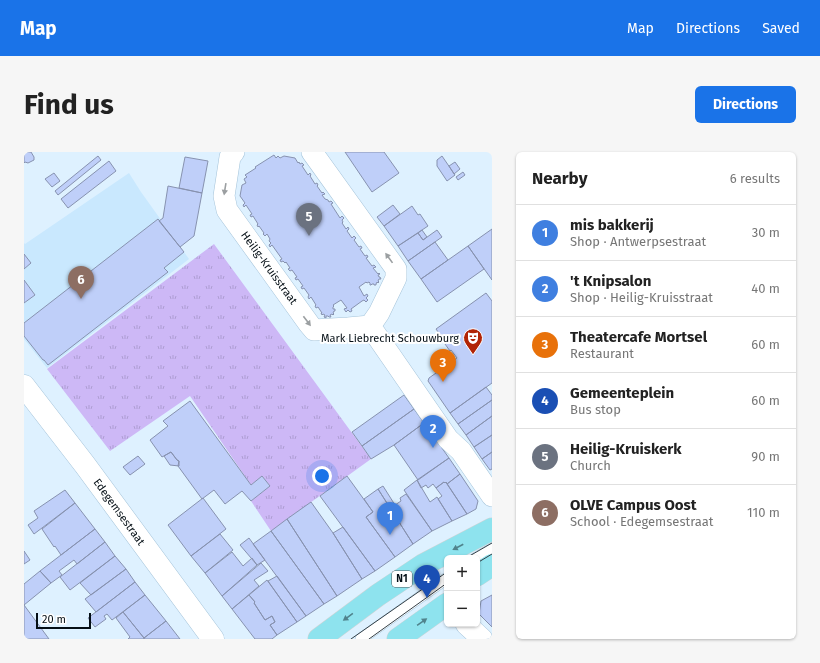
<!DOCTYPE html>
<html lang="en">
<head>
<meta charset="utf-8">
<style>
  body { margin:0; font-family:"Fira Sans",sans-serif; background:#f6f6f6; color:#222 }
  .controls { position:absolute; right:12px; bottom:12px; display:grid; overflow:hidden; border-radius:6px; box-shadow:0 1px 3px #0004 }
  .controls button { width:36px; height:36px; display:grid; place-items:center; padding:0; border:0; border-bottom:1px solid #e0e0e0; background:#fff; color:#222; font:20px sans-serif }
  .scale { position:absolute; left:12px; bottom:10px; width:55px; box-sizing:border-box; padding-left:4px; border:2px solid #040e15; border-top:0; font-size:11px; line-height:14px; white-space:nowrap; color:#040e15; -webkit-text-stroke:3px #fff; paint-order:stroke }
  .you { position:absolute; left:298px; top:324px; width:14px; height:14px; margin:-10px; border:3px solid #fff; border-radius:50%; background:#1a73e8; box-shadow:0 0 0 6px #1a73e833 }
  .badge { display:grid; place-items:center; width:26px; height:26px; border-radius:50%; background:#1a73e8; color:#fff; font-size:13px; font-weight:700 }
  .pin { position:absolute; translate:-50% -33px; filter:drop-shadow(0 1px 2px #0008) }
  .pin::after { content:''; position:absolute; top:21px; width:14px; height:12px; background:inherit; clip-path:polygon(0 0,100% 0,50% 100%) }
  .list { margin:0; padding:0; list-style:none }
  h2 { display:flex; justify-content:space-between; align-items:center; height:52px; margin:0; padding:0 16px; font-size:17px }
  h2 small { font-size:13px; font-weight:400; color:#767676 }
  .list li { display:grid; grid-template-columns:26px 1fr auto; gap:12px; align-items:center; box-sizing:border-box; height:56px; padding:0 16px; border-top:1px solid #e0e0e0 }
  .list b { display:block; font-size:15px; white-space:nowrap }
  .list p { margin:0; font-size:13px; white-space:nowrap; color:#767676 }
  .list em { font-size:13px; font-style:normal; color:#767676 }
  .map { position:relative; flex:none; width:468px; height:487px; overflow:hidden; border-radius:6px }
  header { display:flex; align-items:center; gap:24px; box-sizing:border-box; height:56px; padding:0 20px; background:#1a73e8; color:#fff }
  header strong { font-size:19px }
  nav { display:flex; gap:22px; margin-inline-start:auto; font-size:14px }
  .intro { display:flex; align-items:center; justify-content:space-between; box-sizing:border-box; height:96px; padding:0 24px }
  h1 { margin:0; font-size:28px }
  .button { padding:10px 18px; border-radius:6px; background:#1a73e8; color:#fff; font-size:14px; font-weight:700 }
  main { display:flex; gap:24px; padding:0 24px }
  aside { flex:1; background:#fff; border-radius:6px; box-shadow:0 1px 3px #0004 }
  .map>svg:first-child { display:block }
  .built { fill:#c9e8fe }
  .park { fill:url(#park-tufts) }
  .building { fill:#bfcff9; stroke:#8792af }
  .lines { fill:none; stroke-linecap:round; stroke-linejoin:round }
  .service-casing { stroke:#a5c4da; stroke-width:12 }
  .minor-casing { stroke:#a5c4da; stroke-width:22 }
  .tertiary-casing { stroke:#a5c4da; stroke-width:23 }
  .primary-casing { stroke:#d2d4d5; stroke-width:23 }
  .service { stroke:#fff; stroke-width:11 }
  .minor { stroke:#fff; stroke-width:21 }
  .tertiary { stroke:#fff; stroke-width:22 }
  .primary { stroke:#8ee3ee; stroke-width:22 }
  .tram { stroke:#344048; stroke-width:1 }
  .oneway { fill:#9b9fa1 }
  .oneway2 { fill:#50838c }
  .labels { text-anchor:middle; dominant-baseline:central; stroke-width:4; stroke-linejoin:round; paint-order:stroke }
  .shield { fill:#fff; stroke:#4f565b; stroke-width:1 }
  .shield-label { font-size:10px; font-weight:bold; fill:#040e15 }
  .street-label { font-size:11px; fill:#040e15; stroke:#fff }
  .poi-label { font-size:11px; fill:#040e15; stroke:#fff; text-anchor:end }
</style>
</head>
<body>
<header>
<strong>Map</strong>
<nav><a>Map</a><a>Directions</a><a>Saved</a></nav>
</header>
<div class="intro"><h1>Find us</h1><a class="button">Directions</a></div>
<main>
<div class="map">
<svg width="468" height="487" viewBox="0 0 468 487">
  <defs>
    <pattern id="park-tufts" width="24" height="20" patternUnits="userSpaceOnUse"><rect width="24" height="20" fill="#cdb8f6"/><path d="M3 7l-1-3M5 7V3M7 7l1-3M15 17l-1-3M17 17v-4M19 17l1-3" fill="none" stroke="#ae9dd2"/></pattern>
  </defs>
  <rect width="100%" height="100%" fill="#def1ff"/>
  <path class="built" d="M105 21 117 40 165 107 23 216 0 187V91L1 92Z"/>
  <path class="park" d="M190 92 347 307 247 379 227 349 246 334 238 324 227 333 166 244 86 299 23 217Z"/>
  <path class="building" d="M0 0H7L10 5V8L4 11 1 10 0 11Z
    M321 0H360L375 21 348 40Z
    M250 3 252 6 254 4 256 6 260 4 271 6 274 11 275 10 276 12 278 11 280 13 278 14 284 23 286 21 287 23 286 24 291 32 293 31 294 33 293 34 298 41 299 40 301 42 298 43 301 47 304 48 305 50 307 49 309 51 307 52 316 66 318 64 320 66 318 68 319 70 318 71 322 77 324 75 325 77 323 79 328 86 330 84 332 86 330 88 335 95 337 94 338 96 336 97 341 104 343 103 344 105 342 106 348 114 350 113 352 115 349 116 354 122 355 121 356 122 354 123 355 125H356L357 127H355L354 129 355 130 354 131 353 130 352 132V133H350V132H348L347 133H346V131L345 130 343 131 342 130 335 135 340 144 343 142 344 144 342 146 344 148 342 150 340 148 338 149 327 157 328 159 326 160 324 158 322 160 320 157 323 156 317 148 309 153 310 154 309 155V157H311V159H310L309 161 310 162 309 163 308 162 306 163 307 165H305L304 164H302V166L300 165 301 163 299 162 298 163 297 161H298L294 155 292 156 291 154 292 153 287 145 285 147 284 145 285 143 280 136 278 137 277 135 279 134 274 127 272 128 271 126 273 125 268 118 266 119 264 117 266 116 262 110 261 111 259 109 257 110 256 108 258 107 248 93 246 95 245 93 247 91 245 89 246 87 243 82 241 84 239 82 240 81 235 74 234 75 233 73 234 72 229 64 227 65 226 63 228 62 222 53 220 55 219 53 221 51 216 44 218 33 222 31 220 27 223 25 221 23 232 16 231 15Z
    M74 4 77 8 34 43 31 39Z
    M418 4 431 23 423 29 413 14V8Z
    M161 5 184 9 178 41 155 36Z
    M85 9 92 19 44 56 37 47Z
    M431 10 436 17 430 22 425 14Z
    M439 20 441 23 434 28 432 25Z
    M30 21 36 29 28 35 21 27Z
    M144 34 178 41 170 84 156 95 135 69 139 66Z
    M369 53 376 62 360 74 353 65Z
    M388 54 394 63 396 62 404 74 374 94 360 74Z
    M134 67 160 100 140 116 144 120 24 213 20 208H19L0 184V171Z
    M468 77V128L444 94Z
    M398 78 403 85 399 88 394 81Z
    M413 78 418 85 384 109 374 94 394 81 399 88Z
    M411 90 424 108 397 127 384 109Z
    M444 94 460 117 413 150 397 127Z
    M0 102 7 111 0 117Z
    M0 128 11 143 0 151Z
    M462 141 468 149V231L426 261 404 229 405 226 433 206 427 198 426 199 421 192 422 191 412 177Z
    M462 235 468 243V248L434 272 426 261Z
    M380 243 390 257 338 294 328 280Z
    M468 248V264L442 283 434 272Z
    M166 249 227 333 238 324 246 334 227 349 218 339 201 352 190 338 178 347 154 314 155 309 153 308 147 300 138 305 126 288 144 274 139 269Z
    M390 257 400 271 370 293 347 307 338 294Z
    M468 264V283L450 295 442 283Z
    M400 271 425 306 394 328 370 293Z
    M468 283V300L458 307 450 295Z
    M147 300 153 308 155 309V314L146 313 140 304Z
    M468 300V317L466 318 458 307Z
    M114 304 121 312 106 323 99 315Z
    M425 306 436 322 423 332 422 330 421 331 420 330 412 336 409 332 404 336 402 333 397 336 393 328Z
    M436 322 454 349 452 357 443 362 423 332Z
    M323 324 349 360 342 365 371 405 351 419 296 344Z
    M393 328 406 350 413 345 428 369 408 379 380 338Z
    M420 330 421 331 422 330 443 362 428 369 414 347 418 344 412 336Z
    M359 334 371 353 377 349 376 346 382 342 408 379 389 392 354 337Z
    M354 337 389 392 371 405 342 365 349 360 340 347Z
    M41 338 51 351 10 382 4 373 14 366 10 359Z
    M179 346 202 377 167 404 144 373Z
    M287 350 309 381 338 427 313 444 263 367Z
    M51 351 71 377 37 403 31 394 30 395 18 377Z
    M263 367 313 444 300 452 247 379Z
    M319 375 351 419 338 427 309 381Z
    M71 377 81 390 53 412 50 408 35 419 38 423 27 431 16 419Z
    M247 379 300 452 282 464 229 392Z
    M196 382 209 398 181 421 167 404Z
    M225 386 241 408 233 413 216 393Z
    M81 390 91 404 46 438 36 425Z
    M0 399 6 408 0 412Z
    M208 400 219 414 228 406 233 413 198 444 181 421Z
    M91 404 102 417 67 443 56 431Z
    M237 411 244 419 230 428 235 434 208 457 198 444Z
    M102 417 111 430 72 460 61 447Z
    M16 419 27 431 0 453V432Z
    M253 424 282 464 273 470 244 429Z
    M243 428 273 470 253 483 246 473 251 470 248 464 241 468 230 451 231 450 225 443Z
    M111 430 121 443 88 468 83 462 80 464 82 467 71 475 64 466Z
    M121 443 142 469 120 486 99 460Z
    M225 443 231 450 230 451 241 468 248 464 251 470 246 473 253 483 248 487H231L208 457Z
    M468 443V475L455 462 457 449Z
    M0 453 25 487H0Z
    M99 460 120 486V487H104L106 485 92 466Z
    M142 469 156 487H120V486Z"/>
  <g class="lines">
    <g class="service-casing">
      <path id="service" d="M452 406 468 397
        M337 487 423 426"/>
    </g>
    <g class="minor-casing">
      <path id="minor" d="M210 0 206 5 200 44 203 58 285 172 290 178 324 176 346 174 355 161 372 126V117L288 0
        M346 174 424 287 437 299 468 344
        M442 472 458 487"/>
    </g>
    <g class="tertiary-casing">
      <path id="tertiary" d="M0 234 61 313 189 487"/>
    </g>
    <g class="primary-casing">
      <path id="primary" d="M453 423 468 413
        M295 487 354 443 399 413 468 377
        M374 487 423 452"/>
    </g>
    <use href="#service" class="service"/>
    <use href="#minor" class="minor"/>
    <use href="#tertiary" class="tertiary"/>
    <use href="#primary" class="primary"/>
    <path class="tram" d="M442 406 468 391
      M453 411 468 402
      M327 487 423 420
      M345 487 423 431"/>
  </g>
  <defs><path id="oneway-solid" d="M-6-.8H1V-3.2L6.5 0L1 3.2V.8H-6Z"/></defs>
  <g class="oneway">
    <use href="#oneway-solid" transform="translate(201 37) rotate(99)"/>
    <use href="#oneway-solid" transform="translate(365 106) rotate(-126)"/>
    <use href="#oneway-solid" transform="translate(283 169) rotate(53)"/>
  </g>
  <g class="oneway2">
    <use href="#oneway-solid" transform="translate(434 395) rotate(152)"/>
    <use href="#oneway-solid" transform="translate(324 465) rotate(144)"/>
    <use href="#oneway-solid" transform="translate(398 470) rotate(-35)"/>
  </g>
  <defs>
    <g id="theatre-pin" transform="scale(1)"><path d="M0 17L-7.5 6A9.5 9.5 0 1 1 7.5 6Z" fill="#b12406" stroke="#fff"/><path d="M-5-5.5Q0-4 5-5.5V0Q5 5 0 6Q-5 5-5 0ZM-3.3-2.5H-1v1.5H-3.3ZM1-2.5H3.3v1.5H1ZM-2.8 1Q0 5.5 2.8 1Z" fill="#fff"/></g>
  </defs>
  <g fill-rule="evenodd">
    <use href="#theatre-pin" x="449" y="186"/>
  </g>
  <g class="labels">
    <rect class="shield" x="368" y="419" width="20" height="16" rx="3"/>
    <g class="shield-label">
      <text x="378" y="427">N1</text>
    </g>
    <g class="street-label">
      <text transform="translate(245 116) rotate(54)">Heilig-Kruisstraat</text>
      <text transform="translate(95 360) rotate(54)">Edegemsestraat</text>
    </g>
    <g class="poi-label">
      <text x="435" y="186">Mark Liebrecht Schouwburg</text>
    </g>
  </g>
</svg>
<div class="controls">
<button>+</button>
<button>−</button>
</div>
<div class="scale">20 m</div>
<div class="you"></div>
<div class="pin badge" style="left:366px;top:383px;background:#3f7fe0">1</div>
<div class="pin badge" style="left:409px;top:296px;background:#3f7fe0">2</div>
<div class="pin badge" style="left:419px;top:230px;background:#e8710a">3</div>
<div class="pin badge" style="left:403px;top:446px;background:#1a4fb4">4</div>
<div class="pin badge" style="left:285px;top:84px;background:#6b7280">5</div>
<div class="pin badge" style="left:57px;top:147px;background:#8d6e63">6</div>
</div>
<aside>
<h2>Nearby<small>6 results</small></h2>
<ul class="list">
<li><span class="badge" style="background:#3f7fe0">1</span><div><b>mis bakkerij</b><p>Shop · Antwerpsestraat</p></div><em>30 m</em></li>
<li><span class="badge" style="background:#3f7fe0">2</span><div><b>'t Knipsalon</b><p>Shop · Heilig-Kruisstraat</p></div><em>40 m</em></li>
<li><span class="badge" style="background:#e8710a">3</span><div><b>Theatercafe Mortsel</b><p>Restaurant</p></div><em>60 m</em></li>
<li><span class="badge" style="background:#1a4fb4">4</span><div><b>Gemeenteplein</b><p>Bus stop</p></div><em>60 m</em></li>
<li><span class="badge" style="background:#6b7280">5</span><div><b>Heilig-Kruiskerk</b><p>Church</p></div><em>90 m</em></li>
<li><span class="badge" style="background:#8d6e63">6</span><div><b>OLVE Campus Oost</b><p>School · Edegemsestraat</p></div><em>110 m</em></li>
</ul>
</aside>
</main>
</body>
</html>
